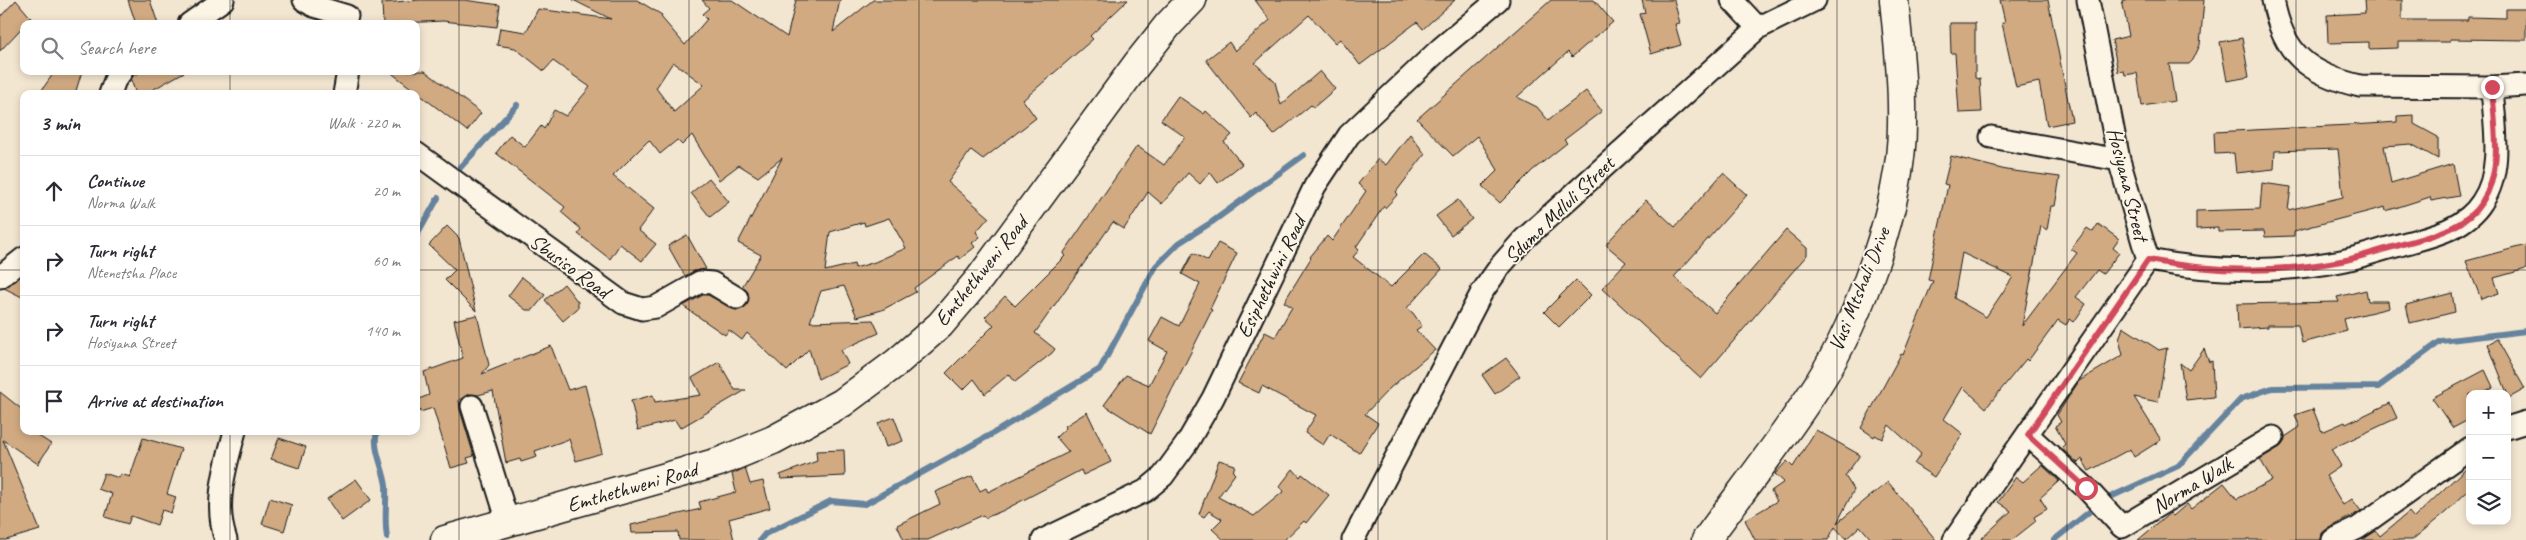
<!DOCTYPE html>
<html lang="en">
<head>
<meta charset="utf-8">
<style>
  body { margin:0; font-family:Caveat,sans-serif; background:#f7f7f7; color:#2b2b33 }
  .controls { position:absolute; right:15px; bottom:15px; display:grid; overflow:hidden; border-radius:10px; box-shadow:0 2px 8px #0003 }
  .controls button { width:45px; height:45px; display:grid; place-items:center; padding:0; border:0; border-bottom:1px solid #e1e1e2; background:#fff; color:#2b2b33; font:25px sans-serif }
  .stop { position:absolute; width:15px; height:15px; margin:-11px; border:4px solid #d1495b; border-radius:50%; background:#fff }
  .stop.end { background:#d1495b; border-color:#fff; box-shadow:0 1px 5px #0008 }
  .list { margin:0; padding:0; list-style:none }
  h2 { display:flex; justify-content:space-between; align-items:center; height:65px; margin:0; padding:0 20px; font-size:21px }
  h2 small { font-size:16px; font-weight:400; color:#7c7c81 }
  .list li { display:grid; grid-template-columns:32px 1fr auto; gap:15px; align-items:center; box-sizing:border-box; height:70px; padding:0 20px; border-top:1px solid #e1e1e2 }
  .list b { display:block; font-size:19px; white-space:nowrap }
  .list p { margin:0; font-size:16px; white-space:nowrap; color:#7c7c81 }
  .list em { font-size:16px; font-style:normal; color:#7c7c81 }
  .icon { flex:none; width:28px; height:28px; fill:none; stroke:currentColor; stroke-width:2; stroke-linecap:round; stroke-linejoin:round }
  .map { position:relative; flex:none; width:2526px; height:540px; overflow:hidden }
  .search { position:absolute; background:#fff; box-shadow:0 2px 8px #0003; left:20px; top:20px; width:400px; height:55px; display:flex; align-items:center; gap:12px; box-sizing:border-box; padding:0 18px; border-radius:10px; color:#7c7c81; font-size:19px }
  .panel { position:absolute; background:#fff; box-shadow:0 2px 8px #0003; left:20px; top:90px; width:400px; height:345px; border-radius:10px }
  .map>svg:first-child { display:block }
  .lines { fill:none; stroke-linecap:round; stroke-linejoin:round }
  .stream { stroke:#66839d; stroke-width:6 }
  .building { fill:#d1aa82; stroke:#1c1c1c; fill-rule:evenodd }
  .minor-casing { stroke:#1c1c1c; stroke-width:25 }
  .tertiary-casing { stroke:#1c1c1c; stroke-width:31 }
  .minor { stroke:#fcf5e5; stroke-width:21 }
  .tertiary { stroke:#fcf5e5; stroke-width:28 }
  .route { stroke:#d1495b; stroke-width:6 }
  .grid { fill:none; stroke:#1c1c1c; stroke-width:1; stroke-opacity:0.55 }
  .labels { text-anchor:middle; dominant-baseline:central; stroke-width:4; stroke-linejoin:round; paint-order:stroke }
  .street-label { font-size:21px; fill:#1c1c1c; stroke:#fcf5e5 }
</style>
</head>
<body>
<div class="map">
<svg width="2526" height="540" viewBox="0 0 2526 540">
  <rect width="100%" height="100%" fill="#f3e6d1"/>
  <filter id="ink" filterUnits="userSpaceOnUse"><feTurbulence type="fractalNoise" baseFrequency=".02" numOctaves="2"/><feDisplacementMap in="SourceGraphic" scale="10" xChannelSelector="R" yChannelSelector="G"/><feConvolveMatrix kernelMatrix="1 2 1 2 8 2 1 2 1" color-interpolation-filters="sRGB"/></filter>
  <g filter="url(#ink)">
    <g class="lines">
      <path class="stream" d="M460 168 517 105
        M416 237 438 198
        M377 431C372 449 384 468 386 486 387 503 384 520 387 537
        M2106 499 2178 466 2241 399 2272 388 2378 387 2441 341 2526 331
        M760 540 765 534 831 501 865 504 992 434 1100 369 1156 266 1179 243 1212 222 1304 155
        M2054 540 2094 508"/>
    </g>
    <path class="building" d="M16 0 31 18 0 51V17Z
      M128 0H150L158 24H136Z
      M420 0H464L500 5 497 27 443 21 383 24 382 3Z
      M573 0H637L662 15 661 17 685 45 707 19 702 14 709 8 702 0H732L787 37 796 0H840L833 32 873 0H1128L1090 36 1093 39 1023 100 1036 118 983 159 971 150 948 182 989 217 976 232 980 237 972 243 975 247 960 259 958 256 914 288 916 292 882 310 857 317 844 286 821 291 810 322 873 320 879 333 841 350 848 364 818 379 809 349 787 371 747 333 742 340 729 330 725 335 683 306 703 295H708L736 310 747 305 748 292 742 287 761 255 738 243 782 158 758 177 739 165 719 180 692 135 682 145 677 140 660 154 649 140 613 176 654 209 638 230 656 244 642 261 620 244 610 259 578 234 581 229 561 212 565 207 496 153 510 135 525 147 541 126 544 129 554 110 566 116 590 87 553 61 544 71 515 48 497 45 500 28 526 32 538 9 611 19ZM673 62 704 85 674 112 656 88ZM889 218 906 248 875 262 855 268 854 264 825 271 830 232 864 222 865 226Z
      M1255 0H1455L1423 29 1417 22 1360 65 1340 39 1335 43 1309 15 1255 63 1275 82 1281 105 1320 71 1335 89 1314 107 1311 105 1274 135 1256 113 1251 118 1206 60 1229 42 1235 51 1270 20Z
      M1551 0H1594L1613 22 1572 57 1568 52 1517 97 1537 107 1548 120 1586 91 1602 111 1564 140 1567 143 1533 170 1500 203 1482 186 1498 170 1477 136 1453 156 1417 119Z
      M1642 0H1674L1680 23 1675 24 1681 45 1651 54 1640 14 1645 13Z
      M2000 0H2048L2072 121 2047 126 2039 82 2016 87 2002 23 2005 22Z
      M2122 0H2204L2200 45 2193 60 2189 64H2169L2175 101 2142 106 2137 73 2125 75 2124 71 2118 72 2112 40 2129 36Z
      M2364 0H2402V20H2468V17L2506 18V9H2526V40L2450 39V42H2398V48L2369 49V42L2328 43 2327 15 2365 13Z
      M1950 23H1975V78L1980 79 1982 112 1959 113 1955 53H1951Z
      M2242 38 2249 77 2227 81 2220 42Z
      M55 71H82L75 94H39Z
      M143 71H186L145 94H136L131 80 133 76Z
      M389 71H425L481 113 467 131Z
      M1178 96 1204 114 1206 111 1232 135 1224 142 1242 164 1218 183 1210 172 1200 184 1188 173 1162 204 1148 192 1124 229 1113 222 1035 333 1055 349 1052 353 1015 382 1009 374 985 394 974 379 963 390 946 373 994 325 985 317 1005 296 1015 306 1065 256 1063 254 1137 146 1164 165 1185 137 1161 120Z
      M2414 115V124L2438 137V159L2411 144 2384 146 2391 183 2453 164 2459 196 2431 201 2430 197 2386 211 2385 207 2294 231V236L2265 237 2264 231 2218 232V228L2196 229V211L2260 209 2262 183 2291 187 2288 210 2343 197 2338 149 2275 151 2274 169 2236 173 2234 153 2215 154 2214 132 2369 124 2397 122V116Z
      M1410 134 1425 154 1396 192 1398 194 1385 208 1384 206 1356 247 1359 250 1353 257 1391 287 1424 254 1442 269 1407 308 1413 313 1422 326 1416 330 1435 350 1390 388 1365 414 1378 423 1359 453 1330 434 1323 445 1305 433 1316 415 1262 386 1259 393 1238 383 1265 332 1275 337 1292 307 1284 302 1311 258 1310 257 1327 236 1332 241 1366 191 1358 184 1378 159 1386 165Z
      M1951 156 2006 170 2060 177 2055 206H2051L2047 230 2041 226 2022 326 2077 253 2071 249 2087 228 2093 232 2098 224 2119 239 2113 248 2119 253 2103 274 2097 270 2076 297 2086 304 2074 322 2070 319 2066 325 2058 320 2028 361 2026 359 1986 408 1963 387 1944 419 1963 434 1934 477 1914 464 1921 454 1889 425 1882 439 1875 435 1874 437 1861 428 1901 354 1903 355 1933 281 1928 280 1948 185 1944 184ZM1962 253 2013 277 1986 317 1954 298Z
      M1723 173 1747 195 1674 277 1715 313 1786 230 1807 248V255L1701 379 1602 288 1626 262 1607 246V243L1646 200 1675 227Z
      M709 178 729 202 710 217 691 193Z
      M1458 200 1472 219 1451 235 1436 216Z
      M447 226 459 238 476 311 445 280 455 270 429 245Z
      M687 235 706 269 694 271 685 276 668 246Z
      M1218 243 1237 253 1210 309 1212 310 1150 434 1104 405 1126 375 1149 385 1167 351 1149 341 1162 317 1179 326 1200 284 1182 274 1193 253 1208 261Z
      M2526 245V269L2494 278 2499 293 2481 299 2466 261Z
      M23 275H24V298L4 288Z
      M522 277 545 295 533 310H526L508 296Z
      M1576 280 1591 295 1559 327 1544 312Z
      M564 284 578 302V308L563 321 545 300Z
      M2366 290 2368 301H2388L2389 308 2344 319 2347 331 2302 343 2298 325H2268V327L2238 329 2237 304 2339 302 2337 297Z
      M2452 293 2455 312 2410 323 2406 305Z
      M477 315 489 365 482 374 551 346 568 390 585 385 602 453 576 461 569 439 535 451 537 457 521 462 520 459 506 463 493 391 478 395 469 394 459 400 460 410 474 456 467 458 469 463 451 468 433 408 420 412 416 400 429 395 424 372 463 358 454 320Z
      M2123 327 2159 350 2167 348 2158 402 2134 397 2161 440 2134 457 2130 449 2089 471 2082 459 2078 463 2061 448 2065 444 2055 426 2061 422 2057 415 2079 381 2123 355 2119 340Z
      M2497 339 2525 389 2509 398 2488 344Z
      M2204 349 2209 362 2212 361 2214 397 2186 400 2180 363 2189 370Z
      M1506 358 1520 376 1495 394 1482 375Z
      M719 362 735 390H746L680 428 675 420 638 430 631 401 653 395 655 402 701 395 692 378Z
      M2485 370 2493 387 2481 394H2470V419L2453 428 2432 398Z
      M0 392 24 411V431H31L51 444 38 464 3 440 40 530 6 540H0Z
      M2390 403 2397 418 2331 449 2341 466 2326 476 2343 505 2352 499 2361 511 2327 529 2322 533 2321 540H2138L2170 513 2173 516 2187 504 2191 509 2224 483 2237 499 2272 480 2260 459 2280 447 2285 437 2300 427 2295 415 2313 409 2322 432 2345 422 2346 424Z
      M1087 412 1111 462 1083 475 1081 470 1002 511 985 518 983 515 928 540H904L897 525 940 504 935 492 972 476 980 491 986 488 988 492 1069 452 1056 437 1066 428 1065 426Z
      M894 417 903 441 886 447 878 423Z
      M1816 430 1860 455 1845 476 1854 490 1837 523 1888 482 1936 540H1872L1860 526 1846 539 1835 527 1828 540H1755L1745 520 1777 501 1771 491 1784 482 1775 474 1787 461 1793 467Z
      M143 438 181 449 167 494 176 497 171 513 162 510 157 525 131 516 128 524 105 517 112 494 98 489 104 473 119 478 121 474 130 477Z
      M279 438 306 447 299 468 271 459Z
      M844 450 845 476 781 479 780 475 817 461 816 451Z
      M1219 460 1235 465 1233 472 1235 474 1218 497 1254 516 1284 491 1279 487 1293 469 1300 477 1302 474 1329 495 1306 523 1304 521 1284 540H1224L1212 529 1222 519 1209 511 1204 517 1199 514Z
      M2470 464V489L2446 512 2412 540H2362L2376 531 2380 536 2409 512 2414 518Z
      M2042 465 2059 481 2040 498 2047 509 2034 517 2036 521 2012 540H1980L2011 511 1998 502 2016 477 2023 482Z
      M745 468 750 484 763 481 770 508 729 519 734 540H679L678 532 632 533 631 525 701 509 699 502 736 492 732 474Z
      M356 479 371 500 342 521 327 499Z
      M270 498 292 505 284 531 262 524Z"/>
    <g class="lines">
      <g class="minor-casing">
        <path id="minor" d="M304 0 314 6 347 16
          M1732 0 1758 28
          M2088 0 2119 160 2148 260C2211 272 2278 273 2341 261 2362 257 2383 249 2403 244 2432 236 2465 229 2482 202 2504 170 2494 123 2492 87
          M2273 0C2283 54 2308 74 2360 86L2492 87 2526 85
          M189 24 223 0
          M110 94 115 80 122 71
          M344 94 348 71
          M1991 137 2119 160
          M416 153 623 303 642 309 656 307 700 282 712 283 737 298
          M0 277 24 258
          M472 406 508 522
          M2507 428 2526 422
          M2028 435 2086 488 2122 527 2273 437
          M226 540C213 504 226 466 235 431
          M1043 540 1145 491 1163 476 1187 443 1213 398 1315 186 1349 135 1441 48 1498 0
          M1353 540 1482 292 1501 265 1524 239 1758 28 1815 0
          M1954 540 2148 260
          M2333 540 2358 528 2470 448"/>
      </g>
      <g class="tertiary-casing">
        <path id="tertiary" d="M445 540 719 462 773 440 842 403 896 363 940 325 980 278 1137 64 1168 25 1192 0
          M1706 540C1743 489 1783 439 1817 386 1859 320 1902 204 1902 125 1903 83 1898 41 1894 0"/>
      </g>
      <use href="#minor" class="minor"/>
      <use href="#tertiary" class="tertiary"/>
    </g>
  </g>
  <g class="lines" filter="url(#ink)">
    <path class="route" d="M2086 488 2028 435 2148 260C2211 272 2278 273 2341 261 2361 257 2380 250 2400 245 2430 236 2464 230 2482 202 2504 170 2494 123 2492 87"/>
  </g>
  <path class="grid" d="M230 0V24M459 0V540M689 0V540M919 0V540M1148 0V540M1378 0V540M1607 0V540M1837 0V540M2067 0V540M2296 0V540M230 71V94M0 270H24M416 270H2526M230 431V540"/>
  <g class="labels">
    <g class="street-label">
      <text transform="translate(2128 184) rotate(76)">Hosiyana Street</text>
      <text transform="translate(1559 210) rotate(-44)">Sdumo Mdluli Street</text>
      <text transform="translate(570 266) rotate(36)">Sbusiso Road</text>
      <text transform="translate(981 271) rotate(-51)">Emthethweni Road</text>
      <text transform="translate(1271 277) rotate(-64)">Esiphethwini Road</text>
      <text transform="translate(1859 289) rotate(-68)">Vusi Mtshali Drive</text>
      <text transform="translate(2192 485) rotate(-31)">Norma Walk</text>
      <text transform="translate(632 487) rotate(-16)">Emthethweni Road</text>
    </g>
  </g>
</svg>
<div class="controls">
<button>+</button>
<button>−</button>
<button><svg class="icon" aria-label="layers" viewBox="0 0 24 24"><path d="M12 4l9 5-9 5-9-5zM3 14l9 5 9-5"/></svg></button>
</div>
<div class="stop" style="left:2086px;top:488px"></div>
<div class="stop end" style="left:2492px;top:87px"></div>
<div class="search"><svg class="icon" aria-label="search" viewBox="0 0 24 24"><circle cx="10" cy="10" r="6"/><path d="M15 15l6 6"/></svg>Search here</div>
<section class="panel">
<h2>3 min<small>Walk · 220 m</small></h2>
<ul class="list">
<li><svg class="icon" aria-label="ahead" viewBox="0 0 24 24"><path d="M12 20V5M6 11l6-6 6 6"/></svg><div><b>Continue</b><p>Norma Walk</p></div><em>20 m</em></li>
<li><svg class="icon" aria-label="right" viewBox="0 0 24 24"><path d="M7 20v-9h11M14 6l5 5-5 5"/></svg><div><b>Turn right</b><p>Ntenetsha Place</p></div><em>60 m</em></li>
<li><svg class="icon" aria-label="right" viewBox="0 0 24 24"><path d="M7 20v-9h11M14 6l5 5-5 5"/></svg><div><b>Turn right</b><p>Hosiyana Street</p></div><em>140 m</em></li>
<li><svg class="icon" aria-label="arrive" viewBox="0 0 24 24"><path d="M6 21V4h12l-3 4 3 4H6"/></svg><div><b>Arrive at destination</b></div></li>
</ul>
</section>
</div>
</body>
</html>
